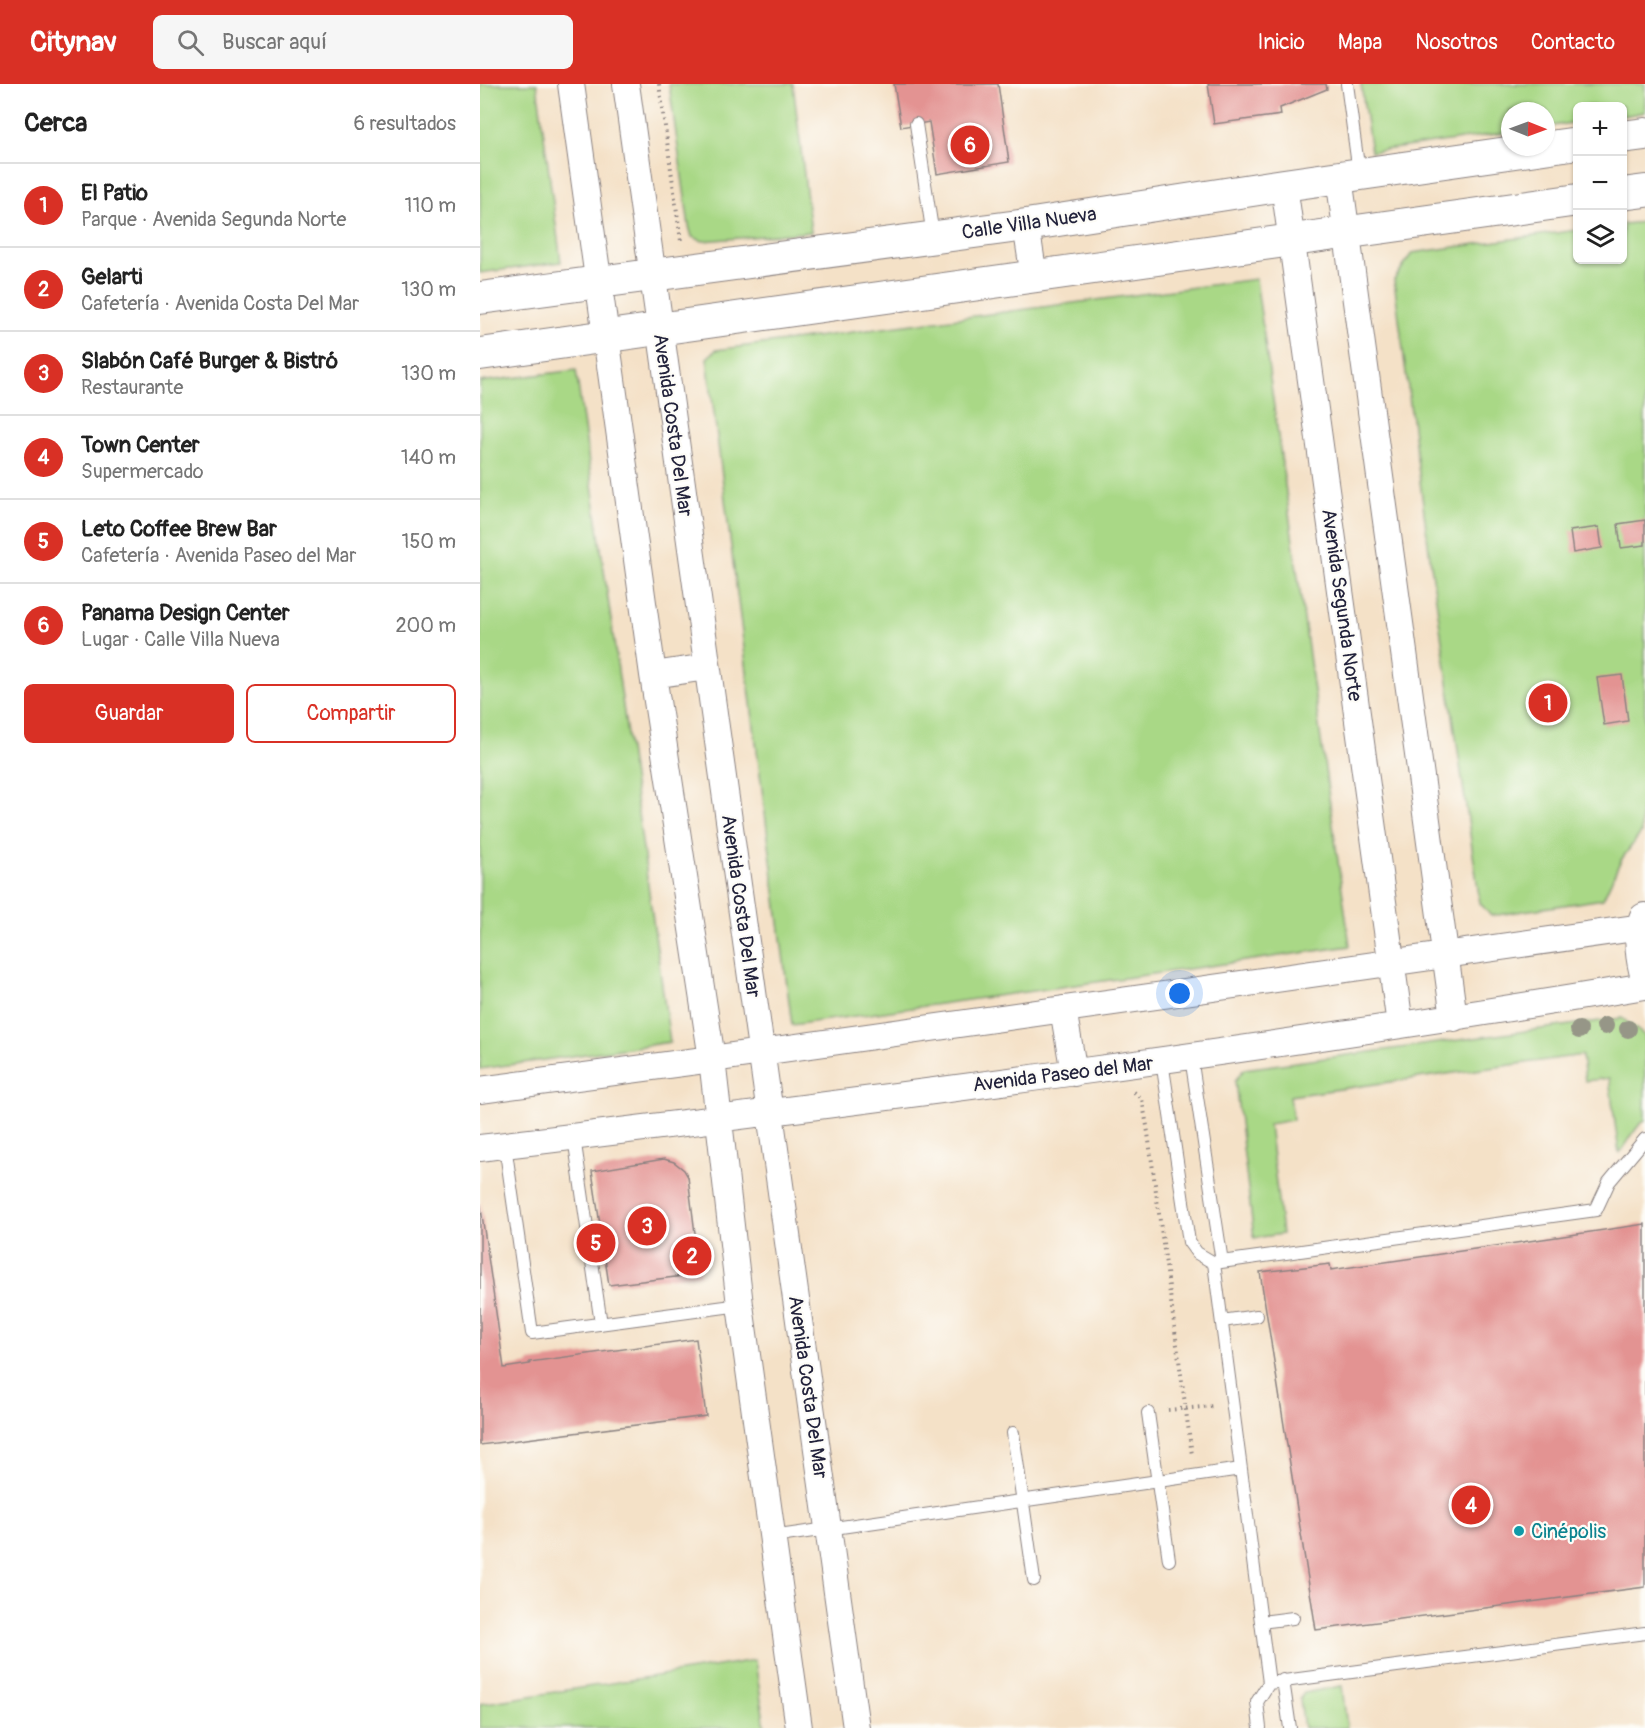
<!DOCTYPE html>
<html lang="es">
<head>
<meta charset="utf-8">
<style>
  body { margin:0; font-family:Pangolin,sans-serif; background:#f6f6f6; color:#222 }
  .controls { position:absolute; right:18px; top:18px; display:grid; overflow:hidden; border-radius:9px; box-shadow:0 2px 4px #0004 }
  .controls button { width:54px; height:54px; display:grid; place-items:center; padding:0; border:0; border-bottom:2px solid #e0e0e0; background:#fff; color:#222; font:30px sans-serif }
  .compass { position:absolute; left:1021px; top:18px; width:54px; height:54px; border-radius:50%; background:#fff; box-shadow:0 2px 4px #0004; rotate:91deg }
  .you { position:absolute; left:700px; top:910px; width:21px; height:21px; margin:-15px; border:4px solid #fff; border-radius:50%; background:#1a73e8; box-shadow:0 0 0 9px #1a73e833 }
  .badge { display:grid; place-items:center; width:39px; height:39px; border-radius:50%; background:#d93025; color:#fff; font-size:20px; font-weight:700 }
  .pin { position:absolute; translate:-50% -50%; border:3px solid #fff; box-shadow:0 2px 6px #0006 }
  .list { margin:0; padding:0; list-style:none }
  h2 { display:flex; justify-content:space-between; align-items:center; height:78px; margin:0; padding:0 24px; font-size:26px }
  h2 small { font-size:20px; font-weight:400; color:#767676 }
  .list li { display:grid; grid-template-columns:39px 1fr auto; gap:18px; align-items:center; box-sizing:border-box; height:84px; padding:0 24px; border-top:2px solid #e0e0e0 }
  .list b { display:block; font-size:22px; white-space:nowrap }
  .list p { margin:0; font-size:20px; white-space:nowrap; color:#767676 }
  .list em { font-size:20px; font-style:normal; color:#767676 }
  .actions { display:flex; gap:12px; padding:18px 24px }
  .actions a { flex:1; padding:14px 0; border:2px solid #d93025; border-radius:9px; text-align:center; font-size:21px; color:#d93025 }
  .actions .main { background:#d93025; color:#fff }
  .icon { flex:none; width:33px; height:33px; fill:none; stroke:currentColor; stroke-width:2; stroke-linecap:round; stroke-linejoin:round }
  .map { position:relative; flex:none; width:1165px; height:1644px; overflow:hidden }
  header { display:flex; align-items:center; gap:36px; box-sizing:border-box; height:84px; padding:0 30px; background:#d93025; color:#fff }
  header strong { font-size:28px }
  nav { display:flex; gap:33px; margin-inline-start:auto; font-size:21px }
  .search { width:420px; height:54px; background:#f6f6f6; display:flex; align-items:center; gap:15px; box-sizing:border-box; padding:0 21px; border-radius:9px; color:#767676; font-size:22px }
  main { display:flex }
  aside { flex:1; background:#fff }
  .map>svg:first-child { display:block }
  .green { fill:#a9d886; stroke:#667d60; stroke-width:1.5 }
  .building { fill:#e39392 }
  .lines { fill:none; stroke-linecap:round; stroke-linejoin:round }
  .service-casing { stroke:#8b8281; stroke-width:14 }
  .minor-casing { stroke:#8b8281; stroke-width:28 }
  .tertiary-casing { stroke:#8b8281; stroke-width:34 }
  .path { stroke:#8b8281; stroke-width:4; stroke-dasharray:1.5 4.5; stroke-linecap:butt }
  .service { stroke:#fff; stroke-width:12 }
  .minor { stroke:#fff; stroke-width:26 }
  .tertiary { stroke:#fff; stroke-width:32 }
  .tree { fill:#969687 }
  .culture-dot { fill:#0f9aa8; stroke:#fdfcf7; stroke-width:2 }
  .labels { text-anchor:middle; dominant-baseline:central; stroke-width:4.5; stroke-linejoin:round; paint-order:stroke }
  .street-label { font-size:20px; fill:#22223b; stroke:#fdfcf7 }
  .culture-label { font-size:20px; fill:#0d838f; stroke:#fdfcf7; text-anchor:start }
</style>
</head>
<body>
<header>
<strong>Citynav</strong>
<div class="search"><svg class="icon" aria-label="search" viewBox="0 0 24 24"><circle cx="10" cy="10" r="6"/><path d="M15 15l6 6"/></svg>Buscar aquí</div>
<nav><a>Inicio</a><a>Mapa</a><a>Nosotros</a><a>Contacto</a></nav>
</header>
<main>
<aside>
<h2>Cerca<small>6 resultados</small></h2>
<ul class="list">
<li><span class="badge">1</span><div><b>El Patio</b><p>Parque · Avenida Segunda Norte</p></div><em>110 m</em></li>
<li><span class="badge">2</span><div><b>Gelarti</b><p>Cafetería · Avenida Costa Del Mar</p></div><em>130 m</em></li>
<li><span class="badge">3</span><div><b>Slabón Café Burger &amp; Bistró</b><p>Restaurante</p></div><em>130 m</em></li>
<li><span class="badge">4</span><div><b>Town Center</b><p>Supermercado</p></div><em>140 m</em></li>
<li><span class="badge">5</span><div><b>Leto Coffee Brew Bar</b><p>Cafetería · Avenida Paseo del Mar</p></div><em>150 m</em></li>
<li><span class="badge">6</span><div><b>Panama Design Center</b><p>Lugar · Calle Villa Nueva</p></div><em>200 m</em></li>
</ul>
<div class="actions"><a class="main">Guardar</a><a>Compartir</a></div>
</aside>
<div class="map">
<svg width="1165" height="1644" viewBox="0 0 1165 1644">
  <rect width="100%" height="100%" fill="#fdfcf7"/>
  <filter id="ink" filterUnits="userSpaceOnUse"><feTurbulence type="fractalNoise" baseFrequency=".0167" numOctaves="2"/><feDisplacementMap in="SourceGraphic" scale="12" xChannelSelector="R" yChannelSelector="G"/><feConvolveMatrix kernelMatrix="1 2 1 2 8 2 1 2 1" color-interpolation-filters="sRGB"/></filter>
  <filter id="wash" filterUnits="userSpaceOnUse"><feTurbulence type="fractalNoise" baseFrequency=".008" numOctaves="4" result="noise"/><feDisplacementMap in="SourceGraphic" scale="24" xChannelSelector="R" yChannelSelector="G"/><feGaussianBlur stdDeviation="1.35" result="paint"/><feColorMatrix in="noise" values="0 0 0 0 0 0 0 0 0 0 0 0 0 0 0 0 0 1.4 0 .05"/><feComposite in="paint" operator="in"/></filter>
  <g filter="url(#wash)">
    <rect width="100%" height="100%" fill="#f4e1c7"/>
    <path class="green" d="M0 0H57L81 178 0 189Z
      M189 0H313L331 148 223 157 212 153 209 142Z
      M881 0H1165V28L1143 32 1142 22H1098L1097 38 1066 43V27H1030V48L891 68Z
      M1165 138V718L1161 725V749L1141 776 1123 815 1011 832 1000 819 949 467 914 196 932 169 1097 146 1098 176H1142L1143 140Z
      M776 195 870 862 312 941 227 274 236 266Z
      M96 286 190 958 0 985V298Z
      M1142 934 1165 952V1036C1155 1041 1149 1060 1139 1069L1129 994 1105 997 1102 971 810 1012 813 1036 789 1040 802 1150 774 1154 755 997 764 985Z
      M275 1576 285 1644H0V1620Z
      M862 1602 867 1644H824L820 1615 824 1609Z"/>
    <g id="blocks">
      <path class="building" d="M414 0H518L529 78 457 90 449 38 421 43Z
        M728 0H846L847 5 800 24 801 31 734 40Z
        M1165 436V461L1141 464 1138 440Z
        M1119 443 1122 464 1093 469 1090 447Z
        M1142 591 1148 637 1124 641 1117 594Z
        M184 1075 194 1078 204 1086 208 1093 220 1190 129 1201 112 1087Z
        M0 1117 24 1284 50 1280 49 1278 216 1255 226 1332 0 1361Z
        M1165 1140V1503L836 1546 780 1188 850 1180 851 1186Z"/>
    </g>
  </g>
  <g filter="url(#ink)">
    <use href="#blocks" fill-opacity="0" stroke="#8b8281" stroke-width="1.5"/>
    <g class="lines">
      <g class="service-casing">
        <path id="service" d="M867 0 879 89
          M436 40 453 152
          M711 973 742 1178
          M682 977 709 1158 717 1169 734 1179 1116 1126 1129 1098 1165 1055
          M94 1053 121 1240
          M25 1061 52 1249 260 1221
          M734 1179 789 1599
          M742 1237 777 1232
          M668 1329 689 1476
          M533 1349 554 1496
          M292 1453 761 1385
          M781 1538 813 1534
          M803 1596 810 1644
          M780 1644 777 1618 789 1599 1165 1549"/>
      </g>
      <g class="minor-casing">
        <path id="minor" d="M91 0 173 591 232 975 260 1221 319 1644
          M146 0 376 1644
          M859 93 974 934
          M804 101 920 941
          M546 141 554 193
          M173 591 227 583
          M583 925 594 989
          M0 1006 232 975 1162 843
          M0 1064C389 1017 778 967 1165 902"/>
      </g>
      <g class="tertiary-casing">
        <path id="tertiary" d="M1142 53 1165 50
          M1142 110 1165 107
          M0 214 546 141 804 101 1098 59
          M0 270 1098 116
          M1165 835C1160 851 1161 870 1165 886"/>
      </g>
      <path class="path" d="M179 0 201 157
        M654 1008 662 1015 667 1042 712 1371
        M688 1326 734 1322"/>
      <use href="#service" class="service"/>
      <use href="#minor" class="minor"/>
      <use href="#tertiary" class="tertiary"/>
    </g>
    <g class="tree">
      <circle cx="1125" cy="942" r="9"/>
      <circle cx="1148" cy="945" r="9"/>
      <circle cx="1099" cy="946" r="9"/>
    </g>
  </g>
  <circle class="culture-dot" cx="1039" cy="1447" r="6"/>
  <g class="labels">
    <g class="street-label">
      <text transform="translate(549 139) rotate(-8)">Calle Villa Nueva</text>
      <text transform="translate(193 341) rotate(82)">Avenida Costa Del Mar</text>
      <text transform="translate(862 521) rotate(82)">Avenida Segunda Norte</text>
      <text transform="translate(261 822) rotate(82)">Avenida Costa Del Mar</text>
      <text transform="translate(583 990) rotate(-7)">Avenida Paseo del Mar</text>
      <text transform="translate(328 1303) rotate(82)">Avenida Costa Del Mar</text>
    </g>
    <g class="culture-label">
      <text x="1051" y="1447">Cinépolis</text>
    </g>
  </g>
</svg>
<div class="controls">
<button>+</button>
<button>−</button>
<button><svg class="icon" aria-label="layers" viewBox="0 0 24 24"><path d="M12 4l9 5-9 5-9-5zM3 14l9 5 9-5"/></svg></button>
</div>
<svg class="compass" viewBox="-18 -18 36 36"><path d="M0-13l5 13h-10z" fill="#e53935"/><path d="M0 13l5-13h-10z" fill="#767676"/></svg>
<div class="you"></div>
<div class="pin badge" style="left:1068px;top:619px">1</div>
<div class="pin badge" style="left:212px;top:1172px">2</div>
<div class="pin badge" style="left:167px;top:1142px">3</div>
<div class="pin badge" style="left:991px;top:1421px">4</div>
<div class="pin badge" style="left:116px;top:1159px">5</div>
<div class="pin badge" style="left:490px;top:61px">6</div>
</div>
</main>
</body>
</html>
